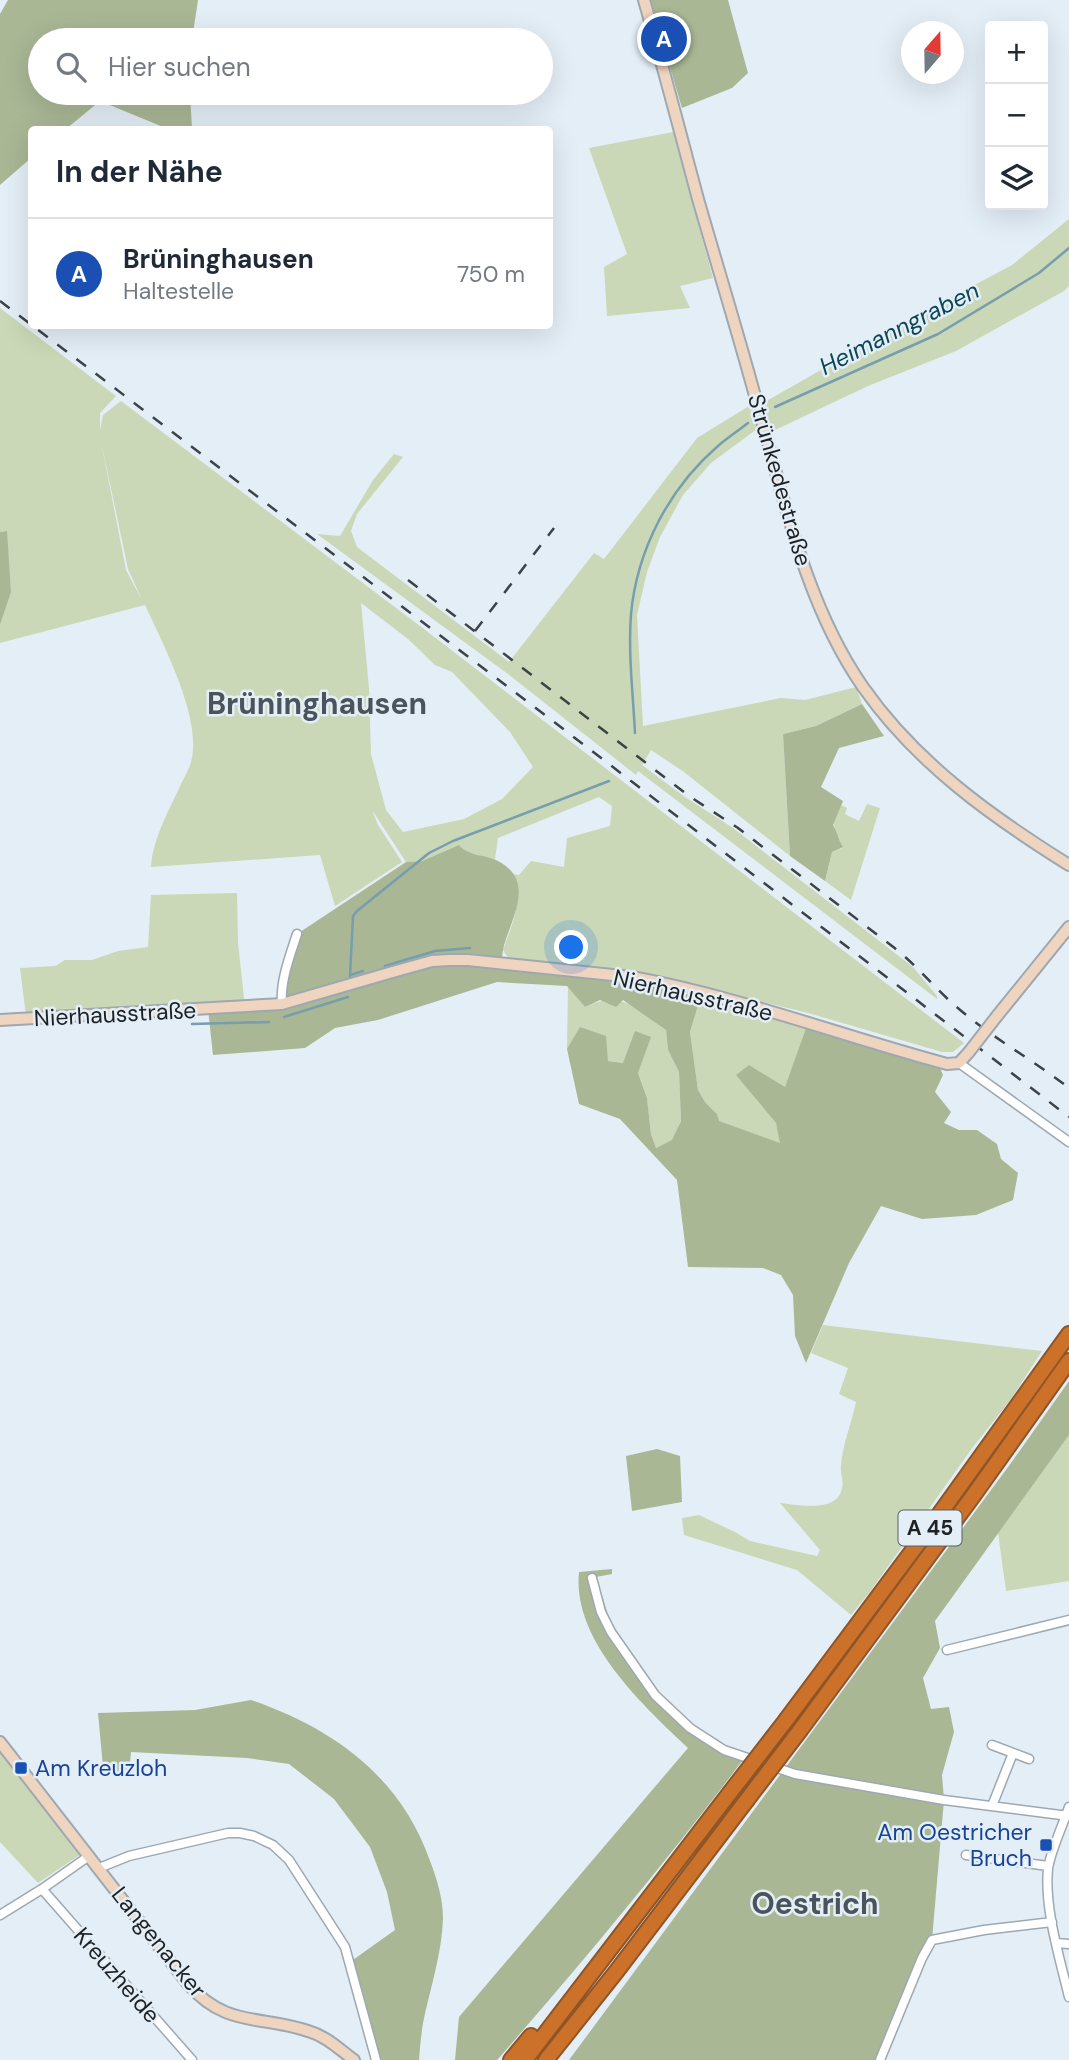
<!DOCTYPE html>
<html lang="de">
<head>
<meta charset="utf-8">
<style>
  body { margin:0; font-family:"DM Sans",sans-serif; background:#f6f6f7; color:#1f2937 }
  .controls { position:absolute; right:21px; top:21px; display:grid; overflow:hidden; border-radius:7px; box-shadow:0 7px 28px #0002 }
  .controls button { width:63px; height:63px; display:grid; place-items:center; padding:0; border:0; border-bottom:2px solid #e0e1e3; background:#fff; color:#1f2937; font:35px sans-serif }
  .compass { position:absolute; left:901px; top:21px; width:63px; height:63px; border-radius:50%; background:#fff; box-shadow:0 7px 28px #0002; rotate:20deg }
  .you { position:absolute; left:572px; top:948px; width:24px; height:24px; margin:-18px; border:5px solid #fff; border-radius:50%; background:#1a73e8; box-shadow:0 0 0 10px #1a73e833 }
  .badge { display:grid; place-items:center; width:46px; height:46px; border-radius:50%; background:#0b8043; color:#fff; font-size:23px; font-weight:700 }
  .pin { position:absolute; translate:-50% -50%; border:4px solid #fff; box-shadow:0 2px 7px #0006 }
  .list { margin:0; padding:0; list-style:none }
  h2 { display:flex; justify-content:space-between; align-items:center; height:91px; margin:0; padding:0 28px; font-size:30px }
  h2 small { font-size:23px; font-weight:400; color:#747a83 }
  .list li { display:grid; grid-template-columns:46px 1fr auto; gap:21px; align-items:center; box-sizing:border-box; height:112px; padding:0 28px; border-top:2px solid #e0e1e3 }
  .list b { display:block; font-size:26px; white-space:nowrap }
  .list p { margin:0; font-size:23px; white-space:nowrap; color:#747a83 }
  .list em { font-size:23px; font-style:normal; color:#747a83 }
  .icon { flex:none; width:38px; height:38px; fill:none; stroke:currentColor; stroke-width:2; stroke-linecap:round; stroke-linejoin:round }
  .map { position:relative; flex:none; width:1069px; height:2060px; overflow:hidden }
  .search { position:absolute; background:#fff; box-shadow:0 7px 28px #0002; left:28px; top:28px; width:525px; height:77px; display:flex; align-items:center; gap:18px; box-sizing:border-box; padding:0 24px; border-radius:38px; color:#747a83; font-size:26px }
  .panel { position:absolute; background:#fff; box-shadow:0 7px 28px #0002; left:28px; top:126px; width:525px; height:203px; border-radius:7px }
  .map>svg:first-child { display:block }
  .green { fill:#cad8b7; fill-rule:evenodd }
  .forest { fill:#a9b795 }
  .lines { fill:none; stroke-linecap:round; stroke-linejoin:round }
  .stream { stroke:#769eae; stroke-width:2.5 }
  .street-casing { stroke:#9ea8b0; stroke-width:11 }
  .secondary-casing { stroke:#9ea8b0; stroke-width:14 }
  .highway-casing { stroke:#8e5528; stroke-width:18 }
  .street { stroke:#fff; stroke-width:8 }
  .secondary { stroke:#efd4bf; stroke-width:10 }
  .highway { stroke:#cb712a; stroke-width:14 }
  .rail { stroke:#3d4246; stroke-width:2.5; stroke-dasharray:12 12; stroke-linecap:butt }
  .secondary-bridge-casing { stroke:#9ea8b0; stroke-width:14; stroke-linecap:butt }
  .highway-bridge-casing { stroke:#8e5528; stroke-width:18; stroke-linecap:butt }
  .secondary-bridge { stroke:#efd4bf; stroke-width:10 }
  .highway-bridge { stroke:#cb712a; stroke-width:14 }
  .transit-dot { fill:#1a4fb4; stroke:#e4eef7; stroke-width:2.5 }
  .labels { text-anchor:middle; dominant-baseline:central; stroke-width:5; stroke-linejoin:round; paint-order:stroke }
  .shield { fill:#e4eef7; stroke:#595f64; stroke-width:2 }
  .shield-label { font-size:21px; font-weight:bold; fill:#1e2225 }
  .street-label { font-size:23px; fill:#1e2225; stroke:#e4eef7 }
  .transit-label { font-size:23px; fill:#164399; stroke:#e4eef7; text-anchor:start }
  .water-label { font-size:24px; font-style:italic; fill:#0b4659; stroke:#e4eef7 }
  .district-label { font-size:30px; font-weight:bold; fill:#4b545b; stroke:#e4eef7 }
</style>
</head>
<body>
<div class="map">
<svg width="1069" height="2060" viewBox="0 0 1069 2060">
  <rect width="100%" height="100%" fill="#e4eef7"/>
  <path class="green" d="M673 132 713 278 680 286 690 308 607 316 604 267 627 254 589 148Z
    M1069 219V286L1064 291 956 351 868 386 773 431 763 403 905 322 1012 265Z
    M0 308 116 396 100 413V430L103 415 121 401 420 626 964 1043 953 1052H942L808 1013 682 982 627 971 509 959 503 950C512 924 524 900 513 874L519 875 531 861 564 867 567 838 610 826 612 806 599 797 498 838 495 859 468 853 459 845 422 861 406 862 372 810 378 825 402 862 335 906 320 855 151 867C153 837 170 809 182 782 185 776 189 769 191 762 203 720 163 644 145 605L0 643V625L11 591 6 531 0 532ZM101 441 128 569 142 600 126 570ZM361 603 408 639 435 665 452 672 510 732 533 767 502 799 464 819 403 832 386 810 371 754 369 688Z
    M749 406 757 429 711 463 683 495 660 537 647 572 637 615 643 726 781 698 805 700 856 687 862 704 816 726 783 734 790 856 684 772 651 750 642 765 685 797 733 828 913 967 937 996V999L638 771 636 775 508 674 317 534 340 536 373 480 394 454 403 457 357 514 351 531 357 547 509 662 594 553 604 559 697 438Z
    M867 804 880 808 851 900 825 881 832 852 842 848 833 822 841 805 847 808 845 814 859 821Z
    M237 893 238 943 245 1007 155 1011 27 1024 20 968 55 966 65 960H92L118 951 148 947 151 895Z
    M568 986 585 1007C623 989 636 1009 666 1030L668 1050 679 1072 681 1120 673 1140 656 1148 651 1134 647 1098 638 1073 624 1063 608 1061 567 1049Z
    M701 996 806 1028 785 1088 749 1065 737 1075 776 1123 781 1144 718 1121 717 1114 705 1102 698 1090 690 1032Z
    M823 1325 1042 1351 1011 1399 973 1447 869 1593 851 1615 797 1570 684 1535 682 1518 699 1515 735 1532 750 1541 817 1556 820 1550 780 1503C798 1505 838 1513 842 1488 844 1481 840 1473 841 1466 842 1446 852 1422 856 1402L839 1394 848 1368 811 1353Z
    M1069 1435V1581L1006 1591 998 1533Z
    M0 1751 45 1804 81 1854 38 1883 0 1842Z"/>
  <path class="forest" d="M8 0H198L192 40H40V93H190L192 129H168L100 101 66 129 32 130 31 158 0 185V14Z
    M650 0H728L748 73 732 88 682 108Z
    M7 531 11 592 0 625V532Z
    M862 704 884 736 839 748 821 787 843 801 833 825C838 832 838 840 843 847L832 852 825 881 790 856 783 734 816 726Z
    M459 845C469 857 485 854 498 861 538 882 509 921 503 950 502 955 502 961 502 967L651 984 701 996 690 1032 698 1090 705 1102 717 1114 719 1121 780 1143 776 1123 736 1075 749 1065 785 1087 806 1028 940 1068 943 1075 935 1092 951 1112 944 1123 959 1130H977L997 1144 1001 1159 1018 1173 1013 1200 976 1215 922 1219 881 1206 849 1263 806 1363 795 1336 793 1295 781 1275 763 1268 688 1267 677 1180 620 1119 579 1104 567 1049 580 1027 606 1036 608 1061 623 1063 635 1031 651 1037 638 1073 647 1098 651 1134 656 1148 672 1140 681 1121 679 1072 668 1050 666 1030 623 1000 616 1007 600 1000 585 1007 567 986 497 982 378 1020 335 1028 305 1048 213 1055 208 1009 282 1004 297 934 406 862 422 861Z
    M1069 1381V1435L935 1621 940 1648 923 1678 931 1709 949 1707 954 1732 942 1775 944 1800 932 1940 880 2060H569L1011 1463Z
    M657 1449 680 1456 682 1502 632 1511 626 1456Z
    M612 1569V1574L596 1577 611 1624 659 1695 692 1731 745 1757C667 1861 583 1962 497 2060H455L459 2017 688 1748C643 1705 572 1641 579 1572Z
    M251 1700C333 1728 401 1777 430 1861 437 1879 443 1899 443 1918 442 1954 430 1988 423 2023 421 2035 420 2048 419 2060H379L350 1962 395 1930 387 1892 370 1847 334 1799 289 1764 247 1758 131 1752 129 1775 103 1767 98 1713 195 1710Z"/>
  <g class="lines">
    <path class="stream" d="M775 407 938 334 1039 273 1069 248
      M635 733C633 694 628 653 631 614 637 550 669 488 718 446 727 438 738 431 748 423
      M385 966 435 951 470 948
      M350 975 363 971
      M350 977 353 916 357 911 429 853 453 841 609 781
      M284 1017 348 997
      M192 1024 269 1022"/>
    <g class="street-casing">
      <path id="street" d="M282 1004C280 981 290 956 297 934
        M959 1063 1069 1142
        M592 1578 601 1612 611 1632 655 1695 690 1728 724 1750 795 1774 944 1800 1069 1816
        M947 1650 1069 1620
        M992 1745 1029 1759
        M992 1806 1013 1753
        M1069 1807C1063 1825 1050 1852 1048 1869 1044 1908 1060 1959 1069 1997
        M966 1855 1048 1866
        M99 1868 129 1856 228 1833H240L254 1836 273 1845 289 1860 345 1947 376 2060
        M42 1889 192 2060
        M0 1915 42 1889 89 1856
        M1056 1943 1069 1944
        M880 2060 922 1958 932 1940 984 1930 1052 1922"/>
    </g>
    <g class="secondary-casing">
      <path id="secondary" d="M644 0C663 66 680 132 698 199 717 265 737 330 755 396 783 494 804 602 863 687 916 763 992 817 1069 865
        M997 1016 1069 927
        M0 1020 282 1004 396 971 432 961 449 960H468L632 977C740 997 842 1036 947 1064L959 1063 969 1052
        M0 1742 188 1984C226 2028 261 2015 308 2031 326 2036 339 2049 354 2060"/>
    </g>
    <g class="highway-casing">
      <path id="highway" d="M787 1719 931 1526 1069 1334
        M801 1729 973 1496 1069 1361
        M511 2060 531 2036
        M525 2060 729 1794
        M546 2060 616 1972 746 1801"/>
    </g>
    <use href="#street" class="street"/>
    <use href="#secondary" class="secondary"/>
    <use href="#highway" class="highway"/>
    <path class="rail" d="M0 301 562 728 1069 1117
      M408 580 689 796 738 828 892 946C918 966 935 989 959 1009 994 1039 1033 1060 1069 1088
      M475 631 554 528"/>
    <g class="secondary-bridge-casing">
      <path id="secondary-bridge" d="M969 1052 997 1016"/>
    </g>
    <g class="highway-bridge-casing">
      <path id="highway-bridge" d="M729 1794 787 1719
        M746 1801 801 1729"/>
    </g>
    <use href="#secondary-bridge" class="secondary-bridge"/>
    <use href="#highway-bridge" class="highway-bridge"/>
  </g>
  <g class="transit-dot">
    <rect x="14" y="1761" width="14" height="14" rx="3.5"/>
    <rect x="1039" y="1838" width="14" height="14" rx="3.5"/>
  </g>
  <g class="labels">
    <rect class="shield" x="898.5" y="1510.5" width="63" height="35" rx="5"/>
    <g class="shield-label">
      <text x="930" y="1528">A 45</text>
    </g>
    <g class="street-label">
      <text transform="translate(780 480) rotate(74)">Strünkedestraße</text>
      <text transform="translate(693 995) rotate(13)">Nierhausstraße</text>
      <text transform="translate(115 1014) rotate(-3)">Nierhausstraße</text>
      <text transform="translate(159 1942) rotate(51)">Langenacker</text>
      <text transform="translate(117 1975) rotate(49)">Kreuzheide</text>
    </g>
    <g class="transit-label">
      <text x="35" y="1768">Am Kreuzloh</text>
      <text x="1032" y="1832" text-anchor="end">Am Oestricher<tspan x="1032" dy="26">Bruch</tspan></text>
    </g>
    <g class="water-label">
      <text transform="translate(899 328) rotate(-27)">Heimanngraben</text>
    </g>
    <g class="district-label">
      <text x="317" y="703">Brüninghausen</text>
      <text x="815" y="1903">Oestrich</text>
    </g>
  </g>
</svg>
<div class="controls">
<button>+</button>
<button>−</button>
<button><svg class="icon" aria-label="layers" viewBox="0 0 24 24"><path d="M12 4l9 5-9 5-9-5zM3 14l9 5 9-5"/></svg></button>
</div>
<svg class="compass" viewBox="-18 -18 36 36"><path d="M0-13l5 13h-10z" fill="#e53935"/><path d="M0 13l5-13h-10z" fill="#747a83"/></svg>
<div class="you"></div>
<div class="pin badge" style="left:664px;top:39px;background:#1a4fb4">A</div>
<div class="search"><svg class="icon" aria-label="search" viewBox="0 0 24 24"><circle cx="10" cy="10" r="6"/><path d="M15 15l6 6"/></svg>Hier suchen</div>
<section class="panel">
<h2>In der Nähe<small></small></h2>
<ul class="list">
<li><span class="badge" style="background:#1a4fb4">A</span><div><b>Brüninghausen</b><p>Haltestelle</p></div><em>750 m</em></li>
</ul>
</section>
</div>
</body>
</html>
